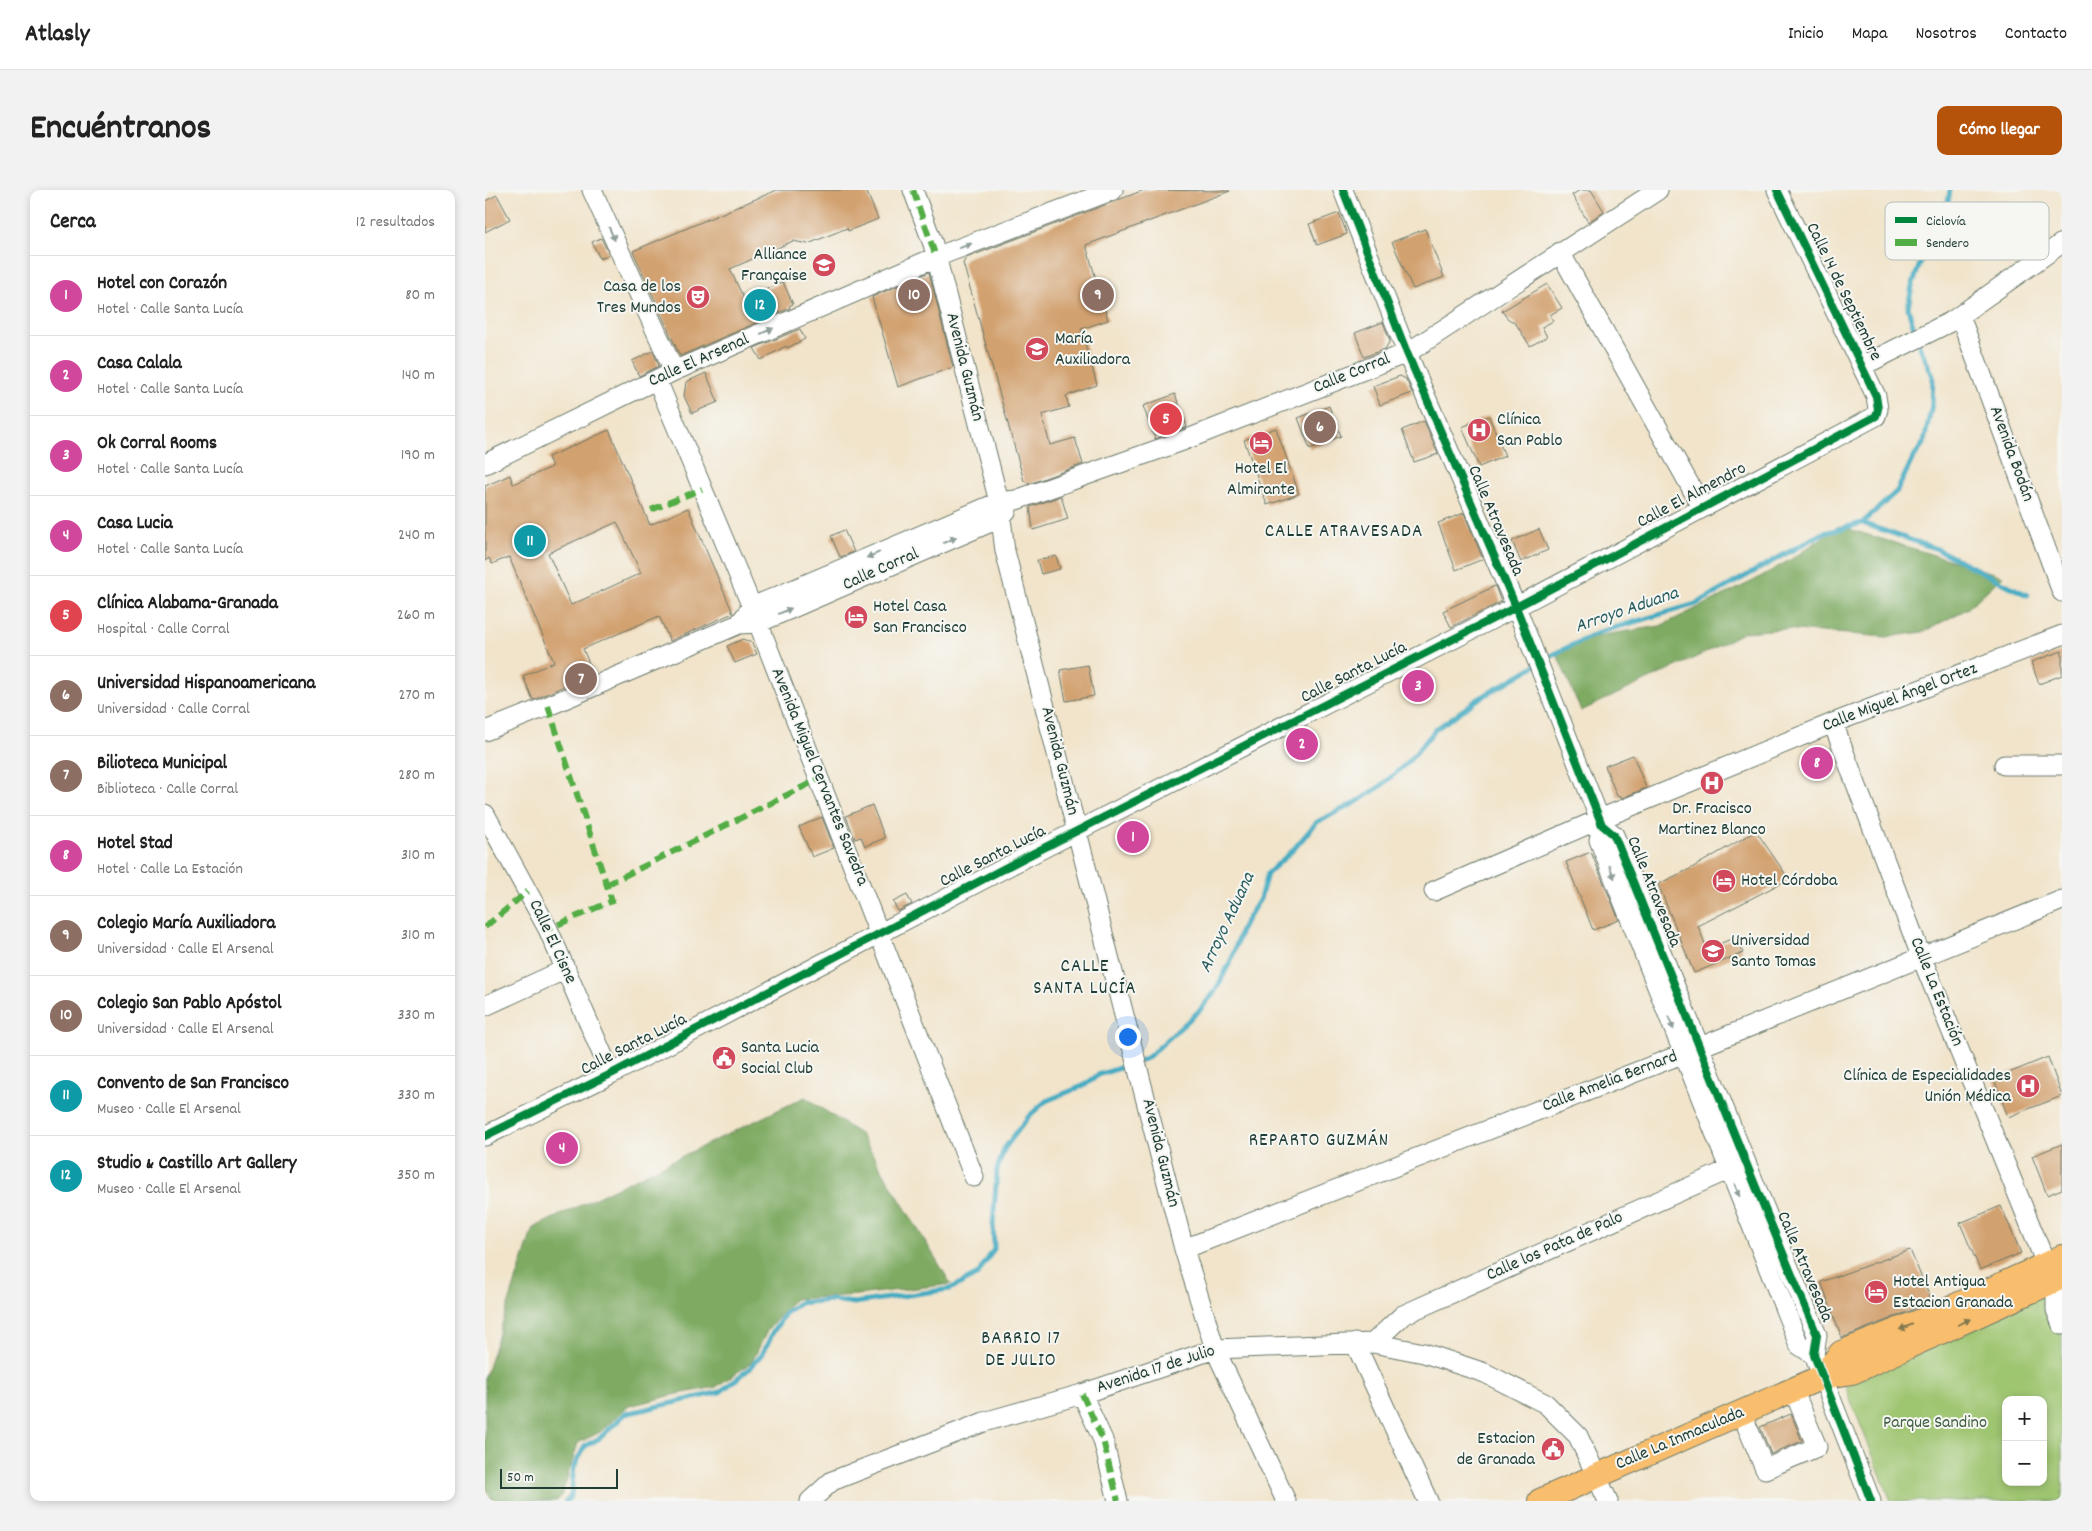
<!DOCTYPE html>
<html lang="es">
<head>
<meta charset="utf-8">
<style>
  body { margin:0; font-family:Dekko,sans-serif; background:#f2f2f2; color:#222 }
  .controls { position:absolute; right:15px; bottom:15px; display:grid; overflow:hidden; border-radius:10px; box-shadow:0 2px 8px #0003 }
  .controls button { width:45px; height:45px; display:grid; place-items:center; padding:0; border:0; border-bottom:1px solid #e0e0e0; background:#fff; color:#222; font:25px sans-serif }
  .scale { position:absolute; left:15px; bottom:12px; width:118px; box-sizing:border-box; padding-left:5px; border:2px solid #1f3d34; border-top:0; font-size:14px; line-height:18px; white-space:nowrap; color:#1f3d34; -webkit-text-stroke:4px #f6f6f2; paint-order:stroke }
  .you { position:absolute; left:642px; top:846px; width:18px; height:18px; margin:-12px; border:4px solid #fff; border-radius:50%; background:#1a73e8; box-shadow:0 0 0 8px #1a73e833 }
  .badge { display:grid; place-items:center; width:32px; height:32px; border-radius:50%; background:#b45309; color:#fff; font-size:16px; font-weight:700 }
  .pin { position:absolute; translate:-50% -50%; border:2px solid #fff; box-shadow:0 1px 5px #0006 }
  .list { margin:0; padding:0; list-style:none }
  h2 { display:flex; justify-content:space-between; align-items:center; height:65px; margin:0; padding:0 20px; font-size:21px }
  h2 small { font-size:16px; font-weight:400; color:#767676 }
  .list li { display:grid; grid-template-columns:32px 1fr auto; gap:15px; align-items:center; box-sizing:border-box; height:80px; padding:0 20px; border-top:1px solid #e0e0e0 }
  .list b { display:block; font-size:19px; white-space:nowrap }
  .list p { margin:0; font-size:16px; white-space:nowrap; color:#767676 }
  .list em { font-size:16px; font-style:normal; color:#767676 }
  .map { position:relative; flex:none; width:1577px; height:1311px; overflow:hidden; border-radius:10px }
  header { display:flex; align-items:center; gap:30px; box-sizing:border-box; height:70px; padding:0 25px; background:#fff; border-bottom:1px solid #e0e0e0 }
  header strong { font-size:24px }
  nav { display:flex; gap:28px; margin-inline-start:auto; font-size:18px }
  .intro { display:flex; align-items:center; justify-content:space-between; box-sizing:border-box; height:120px; padding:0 30px }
  h1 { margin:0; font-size:35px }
  .button { padding:12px 22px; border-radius:10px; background:#b45309; color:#fff; font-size:18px; font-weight:700 }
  main { display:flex; gap:30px; padding:0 30px }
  aside { flex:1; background:#fff; border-radius:10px; box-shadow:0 2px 8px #0003 }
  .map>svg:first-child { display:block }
  .green { fill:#9ec570; stroke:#5e8152; fill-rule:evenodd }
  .forest { fill:#7eaa62; stroke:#4e744b }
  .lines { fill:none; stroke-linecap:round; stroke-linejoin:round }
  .stream { stroke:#43abc2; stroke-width:5 }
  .building { fill:#d2a16f; fill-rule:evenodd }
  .minor-casing { stroke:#687769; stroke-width:21 }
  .major-casing { stroke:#687769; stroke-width:26 }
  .minor { stroke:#fff; stroke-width:19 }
  .major { stroke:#f9be6d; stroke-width:24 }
  .quiet { stroke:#52ad45; stroke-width:6; stroke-dasharray:12 6; stroke-linecap:butt }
  .cycleway-casing { stroke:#f6f6f2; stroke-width:11 }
  .cycleway { stroke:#00873e; stroke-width:8 }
  .oneway { fill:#8f9e9a }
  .oneway2 { fill:#81774e }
  .labels { text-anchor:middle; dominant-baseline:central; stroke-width:4; stroke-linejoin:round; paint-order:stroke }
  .poi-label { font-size:18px; fill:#1f3d34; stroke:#f6f6f2; text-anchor:start }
  .street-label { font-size:18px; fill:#1f3d34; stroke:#f6f6f2 }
  .park-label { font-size:18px; fill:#3f5f43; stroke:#f6f6f2 }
  .neighbourhood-label { font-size:19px; letter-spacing:1px; fill:#1f3d34; stroke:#f6f6f2 }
  .water-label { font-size:19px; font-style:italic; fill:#2a5e5f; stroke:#f6f6f2 }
  .key { fill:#f6f6f2; stroke:#b6beb9; stroke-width:1 }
  .key-label { font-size:14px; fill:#1f3d34 }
</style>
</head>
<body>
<header>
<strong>Atlasly</strong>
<nav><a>Inicio</a><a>Mapa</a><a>Nosotros</a><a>Contacto</a></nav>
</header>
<div class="intro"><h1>Encuéntranos</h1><a class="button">Cómo llegar</a></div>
<main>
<aside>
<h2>Cerca<small>12 resultados</small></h2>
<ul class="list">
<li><span class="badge" style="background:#d1479c">1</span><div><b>Hotel con Corazón</b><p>Hotel · Calle Santa Lucía</p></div><em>80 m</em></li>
<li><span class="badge" style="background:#d1479c">2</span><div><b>Casa Calala</b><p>Hotel · Calle Santa Lucía</p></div><em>140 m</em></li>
<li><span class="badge" style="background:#d1479c">3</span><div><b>Ok Corral Rooms</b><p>Hotel · Calle Santa Lucía</p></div><em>190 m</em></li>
<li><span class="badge" style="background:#d1479c">4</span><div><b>Casa Lucia</b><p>Hotel · Calle Santa Lucía</p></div><em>240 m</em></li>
<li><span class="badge" style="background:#e0444e">5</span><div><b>Clínica Alabama-Granada</b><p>Hospital · Calle Corral</p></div><em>260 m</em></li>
<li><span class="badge" style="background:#8d6e63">6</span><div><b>Universidad Hispanoamericana</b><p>Universidad · Calle Corral</p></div><em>270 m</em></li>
<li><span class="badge" style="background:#8d6e63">7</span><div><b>Bilioteca Municipal</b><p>Biblioteca · Calle Corral</p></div><em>280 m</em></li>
<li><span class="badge" style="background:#d1479c">8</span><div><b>Hotel Stad</b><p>Hotel · Calle La Estación</p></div><em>310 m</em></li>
<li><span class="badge" style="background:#8d6e63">9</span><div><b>Colegio María Auxiliadora</b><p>Universidad · Calle El Arsenal</p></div><em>310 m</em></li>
<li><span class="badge" style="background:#8d6e63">10</span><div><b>Colegio San Pablo Apóstol</b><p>Universidad · Calle El Arsenal</p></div><em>330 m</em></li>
<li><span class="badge" style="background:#0f9aa8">11</span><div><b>Convento de San Francisco</b><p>Museo · Calle El Arsenal</p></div><em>330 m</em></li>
<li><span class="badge" style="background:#0f9aa8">12</span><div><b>Studio &amp; Castillo Art Gallery</b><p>Museo · Calle El Arsenal</p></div><em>350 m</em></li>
</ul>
</aside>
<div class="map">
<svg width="1577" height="1311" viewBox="0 0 1577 1311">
  <rect width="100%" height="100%" fill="#f6f6f2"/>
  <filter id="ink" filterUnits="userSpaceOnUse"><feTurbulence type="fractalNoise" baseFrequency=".02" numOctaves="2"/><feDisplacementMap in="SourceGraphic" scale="10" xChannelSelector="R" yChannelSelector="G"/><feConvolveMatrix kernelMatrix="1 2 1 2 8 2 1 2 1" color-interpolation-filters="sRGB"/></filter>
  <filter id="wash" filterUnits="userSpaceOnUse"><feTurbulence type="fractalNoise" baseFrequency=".0096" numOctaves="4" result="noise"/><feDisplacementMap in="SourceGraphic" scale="20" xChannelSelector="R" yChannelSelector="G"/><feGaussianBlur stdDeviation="1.12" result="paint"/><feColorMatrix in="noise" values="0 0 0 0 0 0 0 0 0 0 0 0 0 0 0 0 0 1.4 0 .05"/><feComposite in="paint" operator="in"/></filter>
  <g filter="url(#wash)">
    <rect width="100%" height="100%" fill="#f1e4cb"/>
    <path class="green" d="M1560 1104 1577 1143V1311H1406L1360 1196ZM1521 1210H1558V1292H1521Z"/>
    <path class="forest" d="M1354 336 1518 386 1482 419 1438 442 1401 447 1298 439 1259 442 1218 464 1096 521 1071 462 1112 446 1175 436 1268 391 1308 368Z
      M320 907 376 945 466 1094 372 1105 309 1109 282 1141 267 1172 231 1197 188 1205 144 1216 115 1242 93 1253 77 1304 72 1311H8L0 1296V1187L48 1038Z"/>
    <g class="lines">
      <path class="stream" d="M1431 145 1423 118 1427 96 1443 51 1462 18 1465 0
        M1377 333 1452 359 1542 405
        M654 871 662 868 715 820 731 800 747 768 757 737 775 709 782 684 808 660 832 632 870 613 896 596 924 571 951 539 992 510 1073 462 1115 442 1211 414 1336 344 1377 333 1412 301 1427 270 1439 252 1447 214 1448 186 1433 153
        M81 1311 86 1306 89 1277 100 1256 115 1248 140 1224 235 1202 264 1179 277 1165 288 1142 301 1122 314 1113 346 1110 369 1113 465 1099 493 1084 509 1059 508 1034 512 980 519 959 544 926 561 911 600 895 613 885 647 874"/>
    </g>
    <g id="blocks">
      <path class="building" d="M292 0H381L393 29 363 41 362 38 323 54 308 51 245 79 259 109 298 92 308 114 304 116 305 118 195 166 148 61Z
        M659 0 745 1 601 55 623 130 596 139 612 195 581 206 584 217 557 225 565 255 590 248 598 274 544 294 539 291 478 73 481 68Z
        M1095 0H1106L1119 21 1103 32 1087 5Z
        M12 5 25 29 0 42V11Z
        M854 23 862 44 832 55 824 34Z
        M940 39 959 87 928 99 907 52Z
        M116 48 124 64 115 69 107 52Z
        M444 82 468 177 413 197 387 107Z
        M1062 94 1077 118 1065 125 1068 131 1057 137 1062 147 1045 156 1031 134 1022 128 1017 121Z
        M898 132 905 151 900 159 879 167 870 143Z
        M315 139 320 149 302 158 301 156 276 170 269 158Z
        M168 161 174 176 154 186 147 171Z
        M221 183 233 212 207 223 199 206 201 192Z
        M915 186 921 189 927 203 895 215 888 196Z
        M690 204 702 237 670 249 658 216Z
        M844 216 856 246 825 259 813 228Z
        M1004 226 1020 266 994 277 977 237Z
        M939 231 953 264 929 272 917 240Z
        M791 238 814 304 782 315 759 250Z
        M124 240 165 335 203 318 248 423 185 451 174 426 98 459 108 483 48 510 38 486 69 472 24 367 7 374 4 368 0 371V296L25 285 28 294 67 277 63 267ZM132 332 156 383 86 415 63 363Z
        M576 306 583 329 548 340 545 317Z
        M979 323 998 369 971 380 953 333Z
        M1054 339 1063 360 1036 372 1027 351Z
        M359 340 369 362 355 367 346 346Z
        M571 366 575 379 556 384 552 370Z
        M1010 396 1016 412 966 437 958 421Z
        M258 449 267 453 272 464 250 473 242 456Z
        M1577 461V485L1554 494 1546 472Z
        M603 475 609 506 581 511 575 480Z
        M1148 565 1161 598 1137 608 1132 606 1120 576Z
        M387 615 400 648 380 656 376 647 370 649 361 626Z
        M337 627 349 658 327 667 314 637Z
        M1271 641 1304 689 1213 736 1222 759 1251 747 1258 763 1209 783 1173 694 1205 679Z
        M1106 662 1134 730 1108 740 1081 672Z
        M422 705 427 714 413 721 408 712Z
        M1563 867 1577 906 1523 927 1509 889Z
        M1577 954V999L1562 1005 1547 966Z
        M1516 1016 1536 1063 1495 1080 1475 1033Z
        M1425 1060 1447 1112 1357 1148 1336 1092Z
        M1306 1224 1317 1251 1286 1264 1275 1237Z"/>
    </g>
  </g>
  <g filter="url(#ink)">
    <use href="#blocks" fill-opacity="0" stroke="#687769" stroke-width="1"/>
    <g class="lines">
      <g class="minor-casing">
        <path id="minor" d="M107 0 189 181
          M428 0 448 54 514 312 520 361 699 1059 730 1159 801 1311
          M858 0 922 163 1031 417 1117 635 1129 645C1197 812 1262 979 1332 1145L1329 1165 1386 1311
          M1075 62 1217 317
          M1475 126 1577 402
          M1377 176 1467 131 1577 53
          M172 190 267 417 489 987
          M0 274 189 181 451 67 628 0
          M254 434 267 417 514 312 531 310 700 250 922 163 1173 0
          M1348 533 1436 766 1561 1074 1571 1096 1577 1102
          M0 541 63 516 254 434 273 433 515 328 522 320
          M1519 575H1577
          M0 624 63 739 126 884
          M1117 635 1114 650 1314 1155 1329 1165
          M949 701 1115 629 1348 533 1577 445
          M0 816 81 779
          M0 946 126 884 537 669 1031 417 1391 226 1393 219 1391 206 1292 0
          M699 1059 1215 857 1577 710
          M1571 1096V1120L1577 1135
          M870 1153 943 1311
          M888 1153 918 1125 1254 975
          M597 1204 618 1250 633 1311
          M1256 1222 1280 1279 1332 1257 1308 1199
          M325 1311 347 1291 499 1232 597 1204 730 1159 888 1153 939 1163 1000 1183 1061 1214 1093 1246 1123 1311"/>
      </g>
      <g class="major-casing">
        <path id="major" d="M1337 1187 1356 1163 1444 1128 1577 1067
          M1055 1311 1337 1187 1367 1182 1577 1087"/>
      </g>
      <use href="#minor" class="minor"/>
      <use href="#major" class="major"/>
      <path class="quiet" d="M428 0 451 67
        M166 320 217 299
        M63 516 127 711 63 739
        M121 695 334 589
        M0 737 43 701
        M597 1204 618 1250 633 1311"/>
      <g class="cycleway-casing">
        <path id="cycleway" d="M858 0 922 163 1031 417 1117 635 1129 645C1197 812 1262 979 1332 1145L1329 1165 1386 1311
          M0 946 126 884 537 669 1031 417 1391 226 1393 219 1391 206 1292 0"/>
      </g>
      <use href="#cycleway" class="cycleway"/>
    </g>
    <defs><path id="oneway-solid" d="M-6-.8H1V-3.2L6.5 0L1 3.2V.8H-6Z" transform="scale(1.25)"/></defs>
    <g class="oneway">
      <use href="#oneway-solid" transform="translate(127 44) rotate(66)"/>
      <use href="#oneway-solid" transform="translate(480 56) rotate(-21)"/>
      <use href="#oneway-solid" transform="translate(282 141) rotate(-24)"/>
      <use href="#oneway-solid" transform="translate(465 350) rotate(-24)"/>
      <use href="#oneway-solid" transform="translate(388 365) rotate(157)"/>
      <use href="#oneway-solid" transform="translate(300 421) rotate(-24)"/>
      <use href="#oneway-solid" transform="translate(1127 682) rotate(68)"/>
      <use href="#oneway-solid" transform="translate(1186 833) rotate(68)"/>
      <use href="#oneway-solid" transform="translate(1252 1000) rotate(68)"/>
    </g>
    <g class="oneway2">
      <use href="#oneway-solid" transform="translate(1479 1132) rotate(-25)"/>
      <use href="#oneway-solid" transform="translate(1421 1137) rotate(158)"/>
    </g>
  </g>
  <defs>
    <g id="school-disc" transform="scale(1.25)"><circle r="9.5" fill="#d1495b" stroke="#f6f6f2"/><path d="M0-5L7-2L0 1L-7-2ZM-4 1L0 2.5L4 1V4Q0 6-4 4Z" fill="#fff"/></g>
    <g id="theatre-disc" transform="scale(1.25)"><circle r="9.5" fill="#d1495b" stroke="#f6f6f2"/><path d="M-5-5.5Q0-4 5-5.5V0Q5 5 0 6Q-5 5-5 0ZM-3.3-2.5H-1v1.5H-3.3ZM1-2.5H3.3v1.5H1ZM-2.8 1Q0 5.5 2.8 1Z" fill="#fff"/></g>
    <g id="hospital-disc" transform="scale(1.25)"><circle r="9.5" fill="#d1495b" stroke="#f6f6f2"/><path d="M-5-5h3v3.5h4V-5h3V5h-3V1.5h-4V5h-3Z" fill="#fff"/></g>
    <g id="hotel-disc" transform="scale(1.25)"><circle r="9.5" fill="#d1495b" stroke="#f6f6f2"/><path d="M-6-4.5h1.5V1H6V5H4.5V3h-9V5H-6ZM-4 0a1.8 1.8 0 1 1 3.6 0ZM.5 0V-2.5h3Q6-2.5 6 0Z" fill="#fff"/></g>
    <g id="university-disc" transform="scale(1.25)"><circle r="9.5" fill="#d1495b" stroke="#f6f6f2"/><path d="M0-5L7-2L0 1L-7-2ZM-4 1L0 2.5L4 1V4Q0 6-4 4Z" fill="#fff"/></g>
    <g id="civic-disc" transform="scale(1.25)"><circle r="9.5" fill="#d1495b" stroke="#f6f6f2"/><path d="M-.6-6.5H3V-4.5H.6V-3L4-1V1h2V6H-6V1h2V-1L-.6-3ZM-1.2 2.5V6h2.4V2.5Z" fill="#fff"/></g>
  </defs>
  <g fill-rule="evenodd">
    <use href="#school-disc" x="339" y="75"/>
    <use href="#theatre-disc" x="213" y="107"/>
    <use href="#school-disc" x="552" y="159"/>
    <use href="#hospital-disc" x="994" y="240"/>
    <use href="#hotel-disc" x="776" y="253"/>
    <use href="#hotel-disc" x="371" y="427"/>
    <use href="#hospital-disc" x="1227" y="593"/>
    <use href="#hotel-disc" x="1239" y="691"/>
    <use href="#university-disc" x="1228" y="761"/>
    <use href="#civic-disc" x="239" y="868"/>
    <use href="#hospital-disc" x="1543" y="896"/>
    <use href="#hotel-disc" x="1391" y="1102"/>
    <use href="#civic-disc" x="1068" y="1259"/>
  </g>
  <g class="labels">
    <g class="poi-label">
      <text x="322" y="65" text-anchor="end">Alliance<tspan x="322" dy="21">Française</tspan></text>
      <text x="196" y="97" text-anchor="end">Casa de los<tspan x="196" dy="21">Tres Mundos</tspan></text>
      <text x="570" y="149">María<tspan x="570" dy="21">Auxiliadora</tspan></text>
      <text x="1012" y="230">Clínica<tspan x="1012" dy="21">San Pablo</tspan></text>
      <text x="776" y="279" text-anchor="middle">Hotel El<tspan x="776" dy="21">Almirante</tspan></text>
      <text x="388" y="417">Hotel Casa<tspan x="388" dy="21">San Francisco</tspan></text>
      <text x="1227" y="619" text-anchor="middle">Dr. Fracisco<tspan x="1227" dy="21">Martinez Blanco</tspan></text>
      <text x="1256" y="691">Hotel Córdoba</text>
      <text x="1246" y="751">Universidad<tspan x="1246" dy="21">Santo Tomas</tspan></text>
      <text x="256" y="858">Santa Lucia<tspan x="256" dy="21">Social Club</tspan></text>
      <text x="1526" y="886" text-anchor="end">Clínica de Especialidades<tspan x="1526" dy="21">Unión Médica</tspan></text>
      <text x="1408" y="1092">Hotel Antigua<tspan x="1408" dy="21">Estacion Granada</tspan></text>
      <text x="1050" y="1249" text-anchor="end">Estacion<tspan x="1050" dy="21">de Granada</tspan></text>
    </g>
    <g class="street-label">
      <text transform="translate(1358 102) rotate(64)">Calle 14 de Septiembre</text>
      <text transform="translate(214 171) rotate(-24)">Calle El Arsenal</text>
      <text transform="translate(479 177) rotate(76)">Avenida Guzmán</text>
      <text transform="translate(867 184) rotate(-22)">Calle Corral</text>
      <text transform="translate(1526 264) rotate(70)">Avenida Bodán</text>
      <text transform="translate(1207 306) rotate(-28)">Calle El Almendro</text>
      <text transform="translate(1010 331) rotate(67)">Calle Atravesada</text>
      <text transform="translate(396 380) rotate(-24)">Calle Corral</text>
      <text transform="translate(869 483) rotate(-27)">Calle Santa Lucía</text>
      <text transform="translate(1415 508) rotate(-21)">Calle Miguel Ángel Ortez</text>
      <text transform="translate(574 571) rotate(76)">Avenida Guzmán</text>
      <text transform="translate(334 587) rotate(68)">Avenida Miguel Cervantes Savedra</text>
      <text transform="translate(508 667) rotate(-27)">Calle Santa Lucía</text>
      <text transform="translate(1168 702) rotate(68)">Calle Atravesada</text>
      <text transform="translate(67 752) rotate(65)">Calle El Cisne</text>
      <text transform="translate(1451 802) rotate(68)">Calle La Estación</text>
      <text transform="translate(149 855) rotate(-27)">Calle Santa Lucía</text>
      <text transform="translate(1125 892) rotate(-21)">Calle Amelia Bernard</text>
      <text transform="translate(675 963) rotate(76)">Avenida Guzmán</text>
      <text transform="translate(1070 1057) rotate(-24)">Calle los Pata de Palo</text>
      <text transform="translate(1319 1077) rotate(67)">Calle Atravesada</text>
      <text transform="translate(671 1180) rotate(-18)">Avenida 17 de Julio</text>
      <text transform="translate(1195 1249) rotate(-23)">Calle La Inmaculada</text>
    </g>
    <g class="park-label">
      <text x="1450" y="1233">Parque Sandino</text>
    </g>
    <g class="neighbourhood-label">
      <text x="859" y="342">CALLE ATRAVESADA</text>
      <text x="600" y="777">CALLE<tspan x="600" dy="22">SANTA LUCÍA</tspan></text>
      <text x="834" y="951">REPARTO GUZMÁN</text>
      <text x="536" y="1149">BARRIO 17<tspan x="536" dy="22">DE JULIO</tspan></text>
    </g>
    <g class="water-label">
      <text transform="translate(1142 421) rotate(-19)">Arroyo Aduana</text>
      <text transform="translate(743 733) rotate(-65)">Arroyo Aduana</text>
    </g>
  </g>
  <rect x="1400" y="12" width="164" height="58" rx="8" class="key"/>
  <rect x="1410" y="27" width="22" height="6" fill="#00873e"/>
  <rect x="1410" y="49" width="22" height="7" fill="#52ad45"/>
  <g class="key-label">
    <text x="1441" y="35">Ciclovía</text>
    <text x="1441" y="57">Sendero</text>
  </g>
</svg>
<div class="controls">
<button>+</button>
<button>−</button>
</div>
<div class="scale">50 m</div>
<div class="you"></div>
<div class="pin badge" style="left:648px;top:647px;background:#d1479c">1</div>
<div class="pin badge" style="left:817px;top:554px;background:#d1479c">2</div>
<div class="pin badge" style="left:933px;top:496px;background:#d1479c">3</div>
<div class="pin badge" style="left:77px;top:958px;background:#d1479c">4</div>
<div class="pin badge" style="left:681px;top:229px;background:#e0444e">5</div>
<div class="pin badge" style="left:835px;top:237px;background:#8d6e63">6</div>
<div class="pin badge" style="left:96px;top:489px;background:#8d6e63">7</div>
<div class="pin badge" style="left:1332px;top:573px;background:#d1479c">8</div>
<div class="pin badge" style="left:613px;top:105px;background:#8d6e63">9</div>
<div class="pin badge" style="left:429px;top:105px;background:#8d6e63">10</div>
<div class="pin badge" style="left:45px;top:351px;background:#0f9aa8">11</div>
<div class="pin badge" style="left:275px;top:115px;background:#0f9aa8">12</div>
</div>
</main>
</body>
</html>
